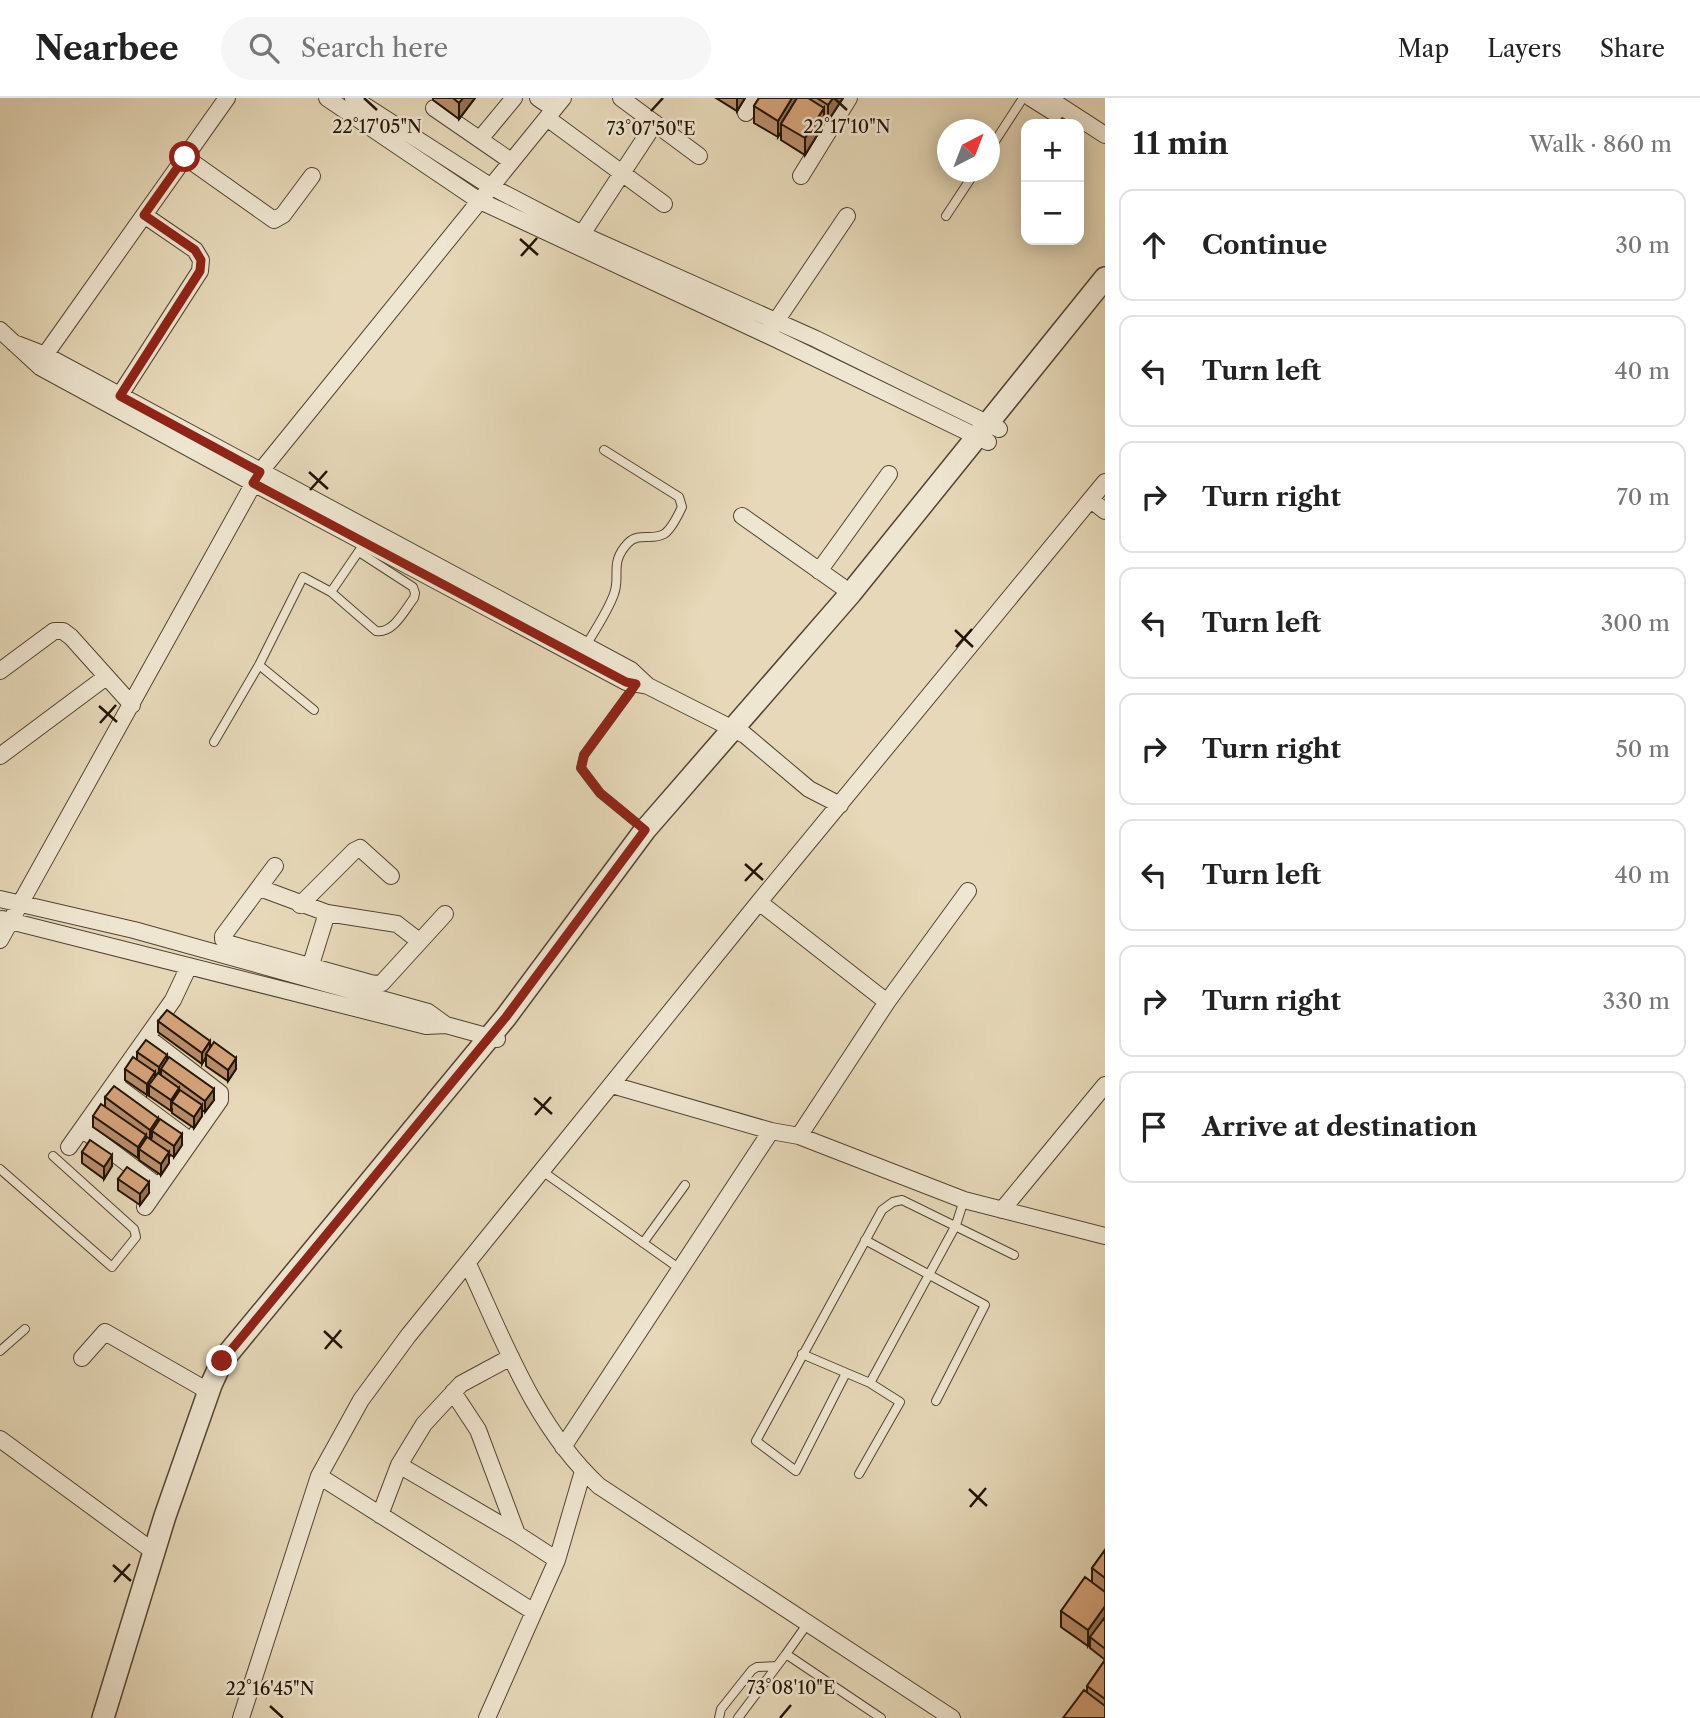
<!DOCTYPE html>
<html lang="en">
<head>
<meta charset="utf-8">
<style>
  body { margin:0; font-family:"Libre Caslon Text",serif; background:#f6f6f6; color:#222 }
  .controls { position:absolute; right:21px; top:21px; display:grid; overflow:hidden; border-radius:14px; box-shadow:0 4px 18px #0003 }
  .controls button { width:63px; height:63px; display:grid; place-items:center; padding:0; border:0; border-bottom:2px solid #e0e0e0; background:#fff; color:#222; font:35px sans-serif }
  .compass { position:absolute; left:937px; top:21px; width:63px; height:63px; border-radius:50%; background:#fff; box-shadow:0 4px 18px #0003; rotate:42deg }
  .stop { position:absolute; width:21px; height:21px; margin:-16px; border:5px solid #8f2418; border-radius:50%; background:#fff }
  .stop.end { background:#8f2418; border-color:#fff; box-shadow:0 2px 7px #0008 }
  .list { margin:0; padding:0; list-style:none }
  h2 { display:flex; justify-content:space-between; align-items:center; height:91px; margin:0; padding:0 28px; font-size:30px }
  h2 small { font-size:23px; font-weight:400; color:#767676 }
  .list li { display:grid; grid-template-columns:46px 1fr auto; gap:21px; align-items:center; box-sizing:border-box; height:112px; margin:0 14px 14px; padding:0 14px; border:2px solid #e0e0e0; border-radius:14px }
  .list b { display:block; font-size:26px; white-space:nowrap }
  .list em { font-size:23px; font-style:normal; color:#767676 }
  .icon { flex:none; width:38px; height:38px; fill:none; stroke:currentColor; stroke-width:2; stroke-linecap:round; stroke-linejoin:round }
  .map { position:relative; flex:none; width:1105px; height:1620px; overflow:hidden }
  header { display:flex; align-items:center; gap:42px; box-sizing:border-box; height:98px; padding:0 35px; background:#fff; border-bottom:2px solid #e0e0e0 }
  header strong { font-size:33px }
  nav { display:flex; gap:38px; margin-inline-start:auto; font-size:24px }
  .search { width:490px; height:63px; background:#f6f6f6; display:flex; align-items:center; gap:18px; box-sizing:border-box; padding:0 24px; border-radius:38px; color:#767676; font-size:26px }
  main { display:flex }
  aside { flex:1; background:#fff }
  .map>svg:first-child { display:block }
  .lines { fill:none; stroke-linecap:round; stroke-linejoin:round }
  .service-casing { stroke:#524432; stroke-width:10 }
  .minor-casing { stroke:#524432; stroke-width:18 }
  .tertiary-casing { stroke:#524432; stroke-width:24 }
  .service { stroke:#efe6d1; stroke-width:8 }
  .minor { stroke:#efe6d1; stroke-width:16 }
  .tertiary { stroke:#efe6d1; stroke-width:21 }
  .wall { fill:#b98d6a; stroke:#211305; stroke-width:2 }
  .shaded-wall { fill:#967356; stroke:#211305; stroke-width:2 }
  .building { fill:#d7a47b; stroke:#211305; stroke-width:2 }
  .route { stroke:#8f2418; stroke-width:9 }
  .ticks { fill:none; stroke:#211305; stroke-width:2.5 }
  .ticks-label { font-size:18px; text-anchor:middle; fill:#211305; stroke:#efe6d1; stroke-width:5; stroke-linejoin:round; paint-order:stroke }
</style>
</head>
<body>
<header>
<strong>Nearbee</strong>
<div class="search"><svg class="icon" aria-label="search" viewBox="0 0 24 24"><circle cx="10" cy="10" r="6"/><path d="M15 15l6 6"/></svg>Search here</div>
<nav><a>Map</a><a>Layers</a><a>Share</a></nav>
</header>
<main>
<div class="map">
<svg width="1105" height="1620" viewBox="0 0 1105 1620">
  <rect width="100%" height="100%" fill="#e6d8b8"/>
  <filter id="stains"><feTurbulence type="fractalNoise" baseFrequency=".00286" numOctaves="4"/><feColorMatrix values="0 0 0 0 .2 0 0 0 0 .09 0 0 0 0 .02 0 0 0 .5 -.17"/></filter>
  <radialGradient id="worn" r=".72"><stop offset=".6" stop-color="#630" stop-opacity="0"/><stop offset="1" stop-color="#630" stop-opacity=".3"/></radialGradient>
  <g class="lines">
    <g class="service-casing">
      <path id="service" d="M990 51 1023 0
        M946 118 975 74
        M331 494 361 450
        M585 549C595 532 607 515 614 496 621 477 609 465 628 445 639 434 652 443 664 436 672 431 678 417 682 409L679 399 604 352
        M259 567 314 612
        M636 586 584 657 581 670 600 695 645 732
        M214 644 259 567 303 479 331 494 376 533C393 536 404 513 414 500L415 495 413 489 359 454
        M0 1071 112 1169 136 1139 134 1131 53 1058
        M542 1073 673 1166
        M865 1142 985 1207 936 1303
        M643 1145 685 1087
        M0 1253 25 1231
        M802 1256 870 1285 900 1304 859 1376
        M846 1275 796 1373 756 1343 882 1112 893 1104 902 1102 1014 1157
        M870 1285 956 1127 964 1102
        M786 1556 808 1525
        M719 1620 721 1611 752 1572 757 1569 777 1568
        M738 1620 786 1556 881 1620"/>
    </g>
    <g class="minor-casing">
      <path id="minor" d="M327 0 478 102 778 242 988 344
        M353 0 490 88 592 141 816 241 999 331
        M538 0 554 11
        M621 0 699 58
        M1031 0 1055 15
        M1048 0 1105 37
        M434 10 511 63
        M746 15 755 0
        M547 20 664 106
        M480 41 514 0
        M185 59 274 122 283 117 312 78
        M801 78 849 0
        M582 136 655 25
        M0 232 40 269 253 385 626 584 648 588
        M770 232 847 118
        M14 245 45 257 631 572 648 588 745 637 809 691 840 707
        M45 257 227 0
        M120 297 200 173 201 162 195 152 144 117
        M1091 402 1105 413
        M742 418 851 495
        M819 473 889 376
        M0 573 54 533H63L71 539 132 607
        M0 658 106 579
        M275 768 223 838V841L230 846 374 886 382 885 445 816
        M260 790 327 815 397 826 419 843
        M0 801 134 832 428 914 446 927
        M759 804 887 904
        M300 807 354 753 360 750 391 778
        M2 821 426 928 446 927 497 941
        M0 842 260 374 563 0
        M308 876 327 815
        M114 986 188 1041
        M612 987 771 1033 799 1038 964 1102 1105 1138
        M82 1031 159 1089
        M799 1038 887 904 968 793
        M69 1049 173 902 189 868
        M145 1109 220 1002V995L147 939
        M1002 1112 1105 987
        M468 1166C504 1243 535 1329 599 1388L952 1620
        M82 1260 105 1234 208 1293
        M453 1294 478 1332 517 1436
        M0 1341 154 1454
        M563 1349 771 1033
        M399 1367 517 1436 557 1462
        M319 1378 534 1514
        M380 1417 399 1367 424 1326 461 1286 511 1259
        M241 1620 319 1378 361 1302 408 1238 759 804 1105 384
        M487 1620 557 1462 583 1373"/>
    </g>
    <g class="tertiary-casing">
      <path id="tertiary" d="M103 1620 165 1418 211 1287 222 1263 506 919 645 732 851 495 1105 180"/>
    </g>
    <use href="#service" class="service"/>
    <use href="#minor" class="minor"/>
    <use href="#tertiary" class="tertiary"/>
  </g>
  <path class="wall" d="M433 0H475L459 21 433 2Z
    M716 0H745L737 13Z
    M759 0H843L828 23 824 20V26L805 57 781 42V34L778 39 754 25V8Z
    M158 923 210 951 236 971 228 983 206 968V959L202 966 158 934Z
    M137 954 167 962 214 1002 205 1014 202 1012V1018L194 1030 172 1015V1012L171 1013 149 998V994L147 997 125 982V971L137 962Z
    M105 999 158 1024 182 1047 174 1059 169 1056V1065L161 1077 139 1062V1058L138 1060 93 1029V1018L105 1009Z
    M82 1054 112 1068 104 1081 82 1065Z
    M118 1081 149 1095 140 1107 118 1092Z
    M1105 1452V1560L1104 1561 1090 1550V1545L1088 1548 1061 1529V1513L1092 1484V1470Z
    M1105 1562V1620L1087 1594V1588Z"/>
  <path class="shaded-wall" d="M463 0H475L459 21V5Z
    M737 0H745L737 13Z
    M792 0H797L781 26V34L778 39V23Z
    M833 0H843L828 23V7Z
    M824 10V26L805 57V40Z
    M210 943V954L206 956V959L202 966V955Z
    M167 957V968L161 971V978L159 980V969Z
    M236 960V971L228 983V972Z
    M155 974V986L149 987V994L147 997V986Z
    M179 990V1001L172 1004 171 1013V1002Z
    M214 991V1002L205 1014V1003Z
    M202 1007V1018L194 1030V1019Z
    M158 1020V1031L152 1033V1039L150 1043V1032Z
    M182 1036V1047L174 1059V1048Z
    M146 1037V1048L139 1051V1058L138 1060V1049Z
    M169 1054V1065L161 1077V1066Z
    M112 1057V1068L104 1081V1069Z
    M149 1084V1095L140 1107V1096Z
    M1105 1508V1525L1090 1539V1545L1088 1548V1532Z"/>
  <path class="building" d="M453 0H463L459 5Z
    M759 0H792L778 23 754 8Z
    M797 0H808L824 10 805 40 781 26Z
    M817 0H833L828 7Z
    M167 912 210 943 202 955 158 923Z
    M146 942 167 957 159 969 137 954Z
    M214 944 236 960 228 972 206 956Z
    M133 959 155 974 147 986 125 971Z
    M169 959 214 991 205 1003 161 971Z
    M158 975 179 990 171 1002 149 987Z
    M114 988 158 1020 150 1032 105 999Z
    M180 992 202 1007 194 1019 172 1004Z
    M101 1006 146 1037 138 1049 93 1018Z
    M160 1021 182 1036 174 1048 152 1033Z
    M147 1039 169 1054 161 1066 139 1051Z
    M90 1042 112 1057 104 1069 82 1054Z
    M127 1069 149 1084 140 1096 118 1081Z
    M1105 1452V1480L1092 1470Z
    M1085 1479 1105 1494V1508L1088 1532 1061 1513Z
    M1105 1519V1549L1104 1550 1090 1539Z
    M1105 1562V1601L1087 1588Z
    M1084 1592 1105 1608V1619L1104 1620H1063Z"/>
  <g class="lines">
    <path class="route" d="M185 59 144 117 195 152 201 162 200 173 120 298 260 374 253 385 626 584 636 586 584 657 581 670 600 695 645 732 506 919 222 1263"/>
  </g>
  <path class="ticks" d="M364 0 377 12M834 0 847 12M651 13 663 0M520 141 538 157M521 158 537 140M309 374 328 391M310 392 327 373M955 532 973 549M956 549 972 531M99 608 117 624M100 625 116 607M745 766 763 782M745 783 762 765M534 1000 552 1016M535 1017 551 999M324 1233 342 1250M325 1251 341 1232M969 1391 987 1408M970 1409 986 1390M113 1467 131 1483M114 1484 130 1466M270 1608 283 1620M780 1620 791 1607"/>
  <g class="ticks-label">
    <text x="377" y="35">22°17'05"N</text>
    <text x="847" y="35">22°17'10"N</text>
    <text x="651" y="37">73°07'50"E</text>
    <text x="791" y="1596">73°08'10"E</text>
    <text x="270" y="1597">22°16'45"N</text>
  </g>
  <rect width="100%" height="100%" filter="url(#stains)"/>
  <rect width="100%" height="100%" fill="url(#worn)"/>
</svg>
<div class="controls">
<button>+</button>
<button>−</button>
</div>
<svg class="compass" viewBox="-18 -18 36 36"><path d="M0-13l5 13h-10z" fill="#e53935"/><path d="M0 13l5-13h-10z" fill="#767676"/></svg>
<div class="stop" style="left:185px;top:59px"></div>
<div class="stop end" style="left:222px;top:1263px"></div>
</div>
<aside>
<h2>11 min<small>Walk · 860 m</small></h2>
<ul class="list">
<li><svg class="icon" aria-label="ahead" viewBox="0 0 24 24"><path d="M12 20V5M6 11l6-6 6 6"/></svg><div><b>Continue</b></div><em>30 m</em></li>
<li><svg class="icon" aria-label="left" viewBox="0 0 24 24"><path d="M17 20v-9H6M10 6l-5 5 5 5"/></svg><div><b>Turn left</b></div><em>40 m</em></li>
<li><svg class="icon" aria-label="right" viewBox="0 0 24 24"><path d="M7 20v-9h11M14 6l5 5-5 5"/></svg><div><b>Turn right</b></div><em>70 m</em></li>
<li><svg class="icon" aria-label="left" viewBox="0 0 24 24"><path d="M17 20v-9H6M10 6l-5 5 5 5"/></svg><div><b>Turn left</b></div><em>300 m</em></li>
<li><svg class="icon" aria-label="right" viewBox="0 0 24 24"><path d="M7 20v-9h11M14 6l5 5-5 5"/></svg><div><b>Turn right</b></div><em>50 m</em></li>
<li><svg class="icon" aria-label="left" viewBox="0 0 24 24"><path d="M17 20v-9H6M10 6l-5 5 5 5"/></svg><div><b>Turn left</b></div><em>40 m</em></li>
<li><svg class="icon" aria-label="right" viewBox="0 0 24 24"><path d="M7 20v-9h11M14 6l5 5-5 5"/></svg><div><b>Turn right</b></div><em>330 m</em></li>
<li><svg class="icon" aria-label="arrive" viewBox="0 0 24 24"><path d="M6 21V4h12l-3 4 3 4H6"/></svg><div><b>Arrive at destination</b></div></li>
</ul>
</aside>
</main>
</body>
</html>
